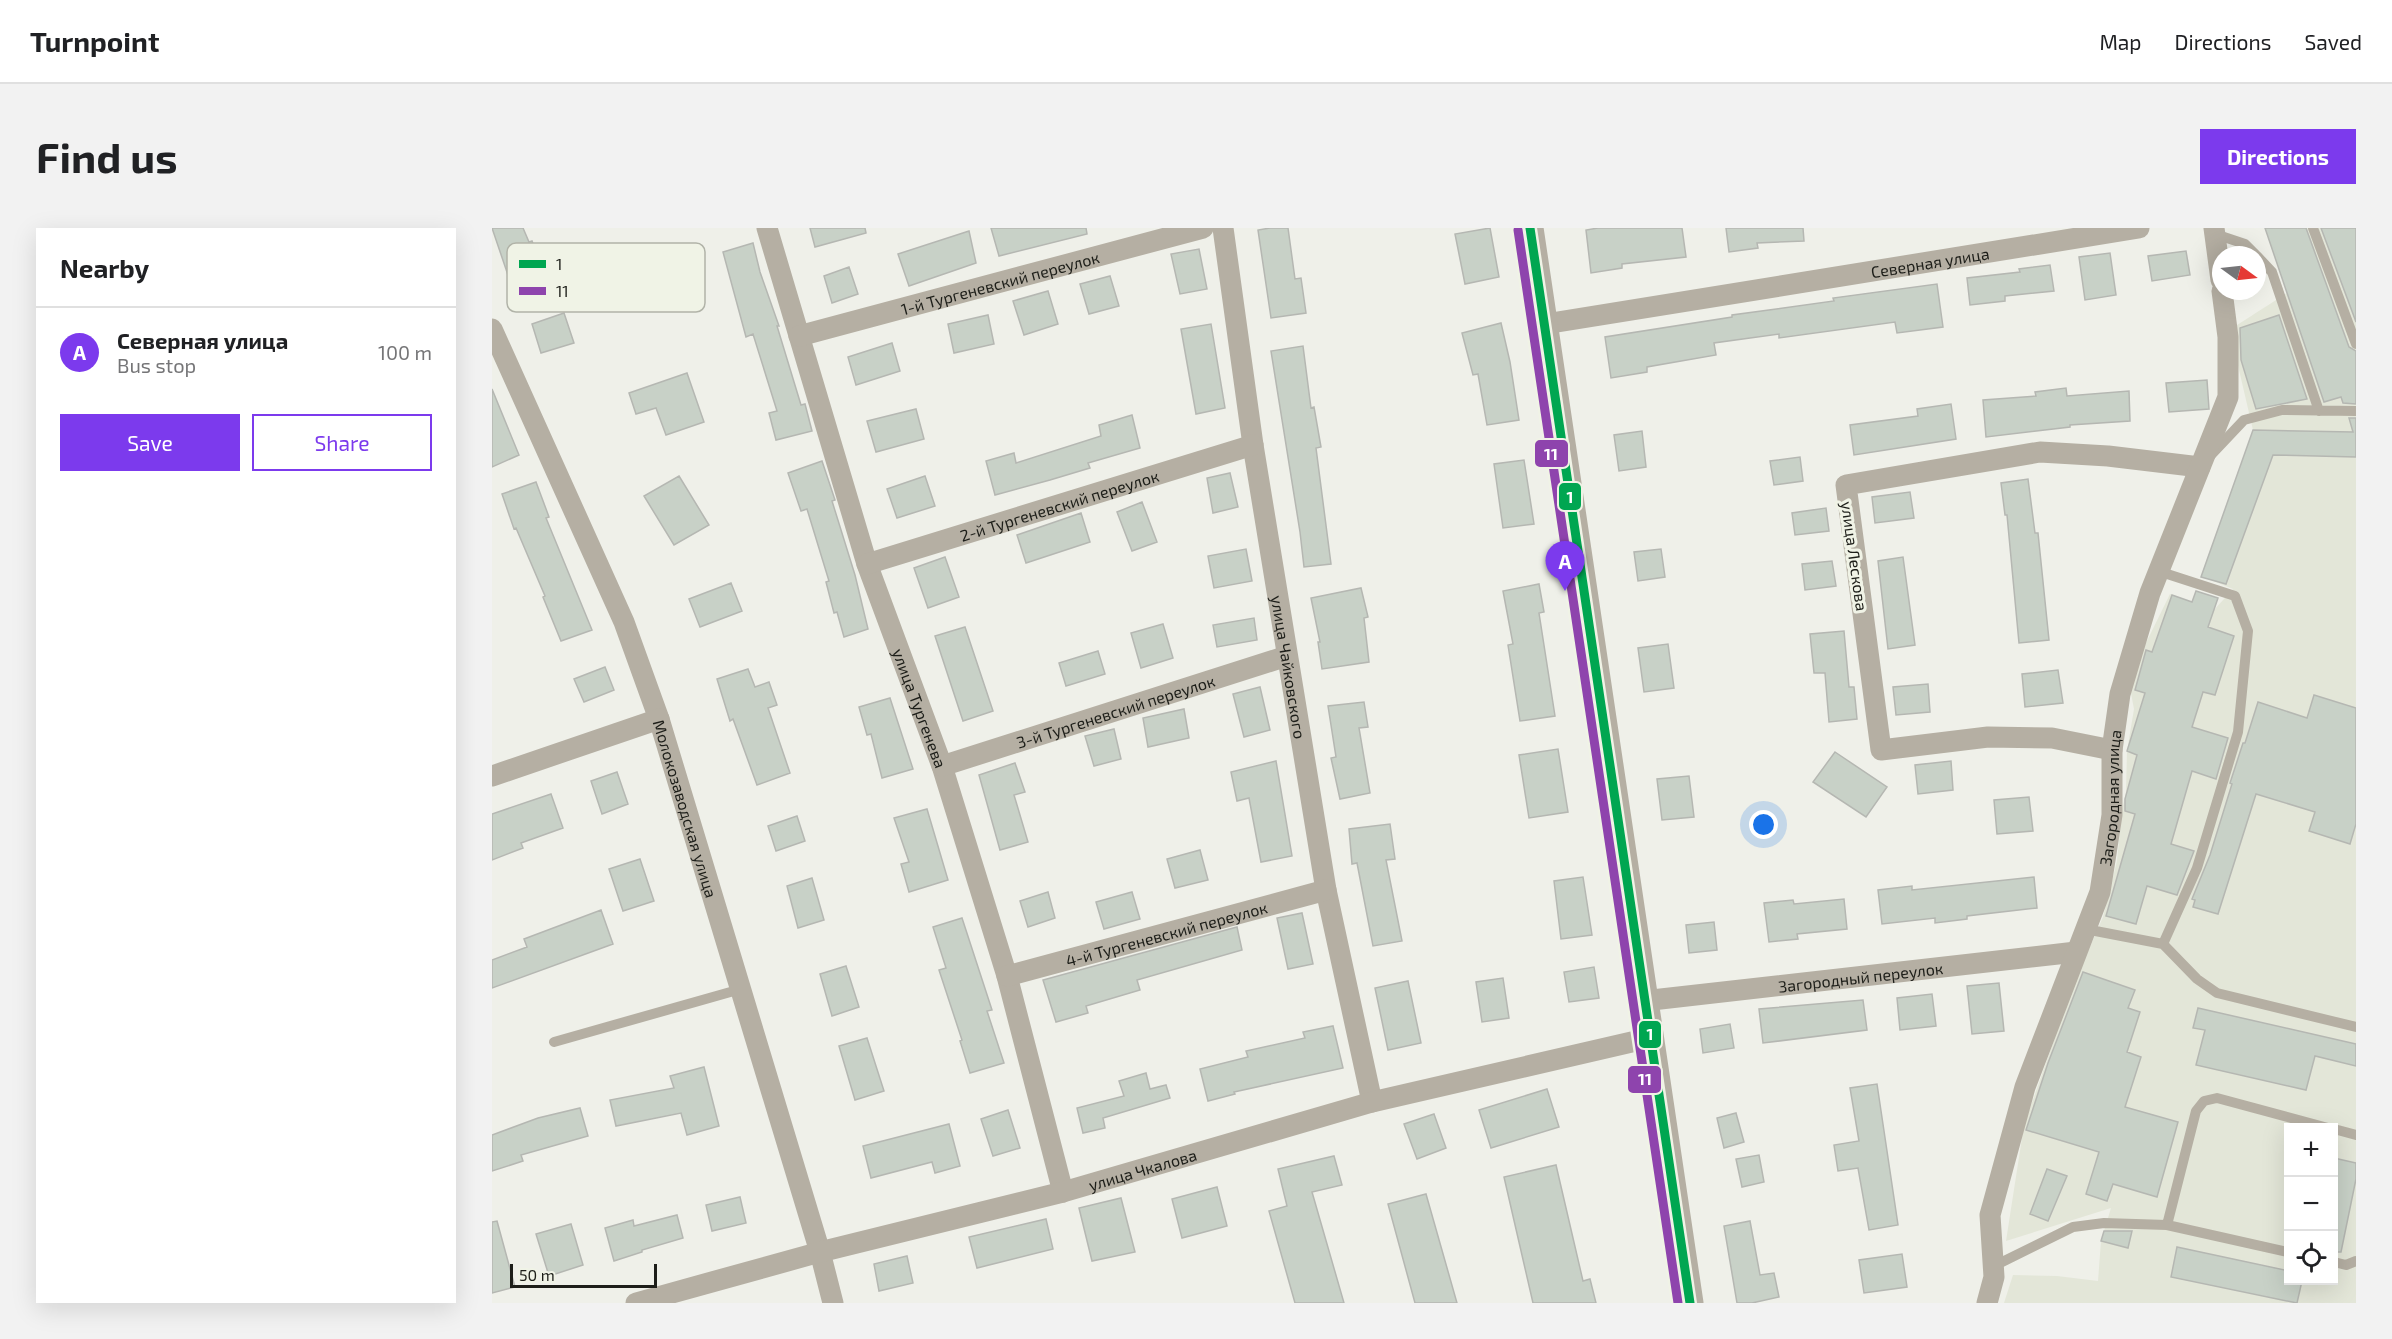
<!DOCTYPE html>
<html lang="en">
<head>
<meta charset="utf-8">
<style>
  body { margin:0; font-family:"Exo 2",sans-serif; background:#f2f2f2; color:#202124 }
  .controls { position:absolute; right:18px; bottom:18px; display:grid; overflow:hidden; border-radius:0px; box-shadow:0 6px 24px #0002 }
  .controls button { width:54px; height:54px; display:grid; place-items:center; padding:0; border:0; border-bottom:2px solid #e0e0e0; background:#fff; color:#202124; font:30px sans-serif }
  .compass { position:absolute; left:1720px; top:18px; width:54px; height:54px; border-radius:50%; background:#fff; box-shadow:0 6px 24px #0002; rotate:105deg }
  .scale { position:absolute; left:18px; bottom:15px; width:147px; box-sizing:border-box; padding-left:6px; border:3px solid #1d1e19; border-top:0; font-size:16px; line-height:21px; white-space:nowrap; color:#1d1e19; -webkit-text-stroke:4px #f0f3e6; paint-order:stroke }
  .you { position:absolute; left:1272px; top:597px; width:21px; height:21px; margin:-15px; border:4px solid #fff; border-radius:50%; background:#1a73e8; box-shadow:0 0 0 9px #1a73e833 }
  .badge { display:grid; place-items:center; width:39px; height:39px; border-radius:50%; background:#7c3aed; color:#fff; font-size:20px; font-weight:700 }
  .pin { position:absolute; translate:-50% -50px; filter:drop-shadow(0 2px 3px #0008) }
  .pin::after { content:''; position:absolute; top:32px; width:21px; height:18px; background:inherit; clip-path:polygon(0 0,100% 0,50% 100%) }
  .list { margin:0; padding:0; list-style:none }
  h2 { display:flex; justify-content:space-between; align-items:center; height:78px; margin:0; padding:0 24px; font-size:26px }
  h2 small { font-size:20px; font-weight:400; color:#757577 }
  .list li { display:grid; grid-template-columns:39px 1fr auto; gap:18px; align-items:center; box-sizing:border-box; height:90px; padding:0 24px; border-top:2px solid #e0e0e0 }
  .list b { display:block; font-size:22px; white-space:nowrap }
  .list p { margin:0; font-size:20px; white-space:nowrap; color:#757577 }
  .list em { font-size:20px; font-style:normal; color:#757577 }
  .actions { display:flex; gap:12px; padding:18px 24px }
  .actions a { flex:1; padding:14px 0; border:2px solid #7c3aed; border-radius:0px; text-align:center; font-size:21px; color:#7c3aed }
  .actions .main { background:#7c3aed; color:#fff }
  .icon { flex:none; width:33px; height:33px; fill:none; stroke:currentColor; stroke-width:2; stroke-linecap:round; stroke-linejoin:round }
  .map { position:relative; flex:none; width:1864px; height:1075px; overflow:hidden; border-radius:0px }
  header { display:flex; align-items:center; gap:36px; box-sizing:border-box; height:84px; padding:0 30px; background:#fff; border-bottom:2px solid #e0e0e0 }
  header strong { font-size:28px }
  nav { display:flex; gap:33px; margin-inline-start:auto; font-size:21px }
  .intro { display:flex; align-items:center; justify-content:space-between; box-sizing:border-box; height:144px; padding:0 36px }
  h1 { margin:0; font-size:42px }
  .button { padding:15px 27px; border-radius:0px; background:#7c3aed; color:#fff; font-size:21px; font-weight:700 }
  main { display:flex; gap:36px; padding:0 36px }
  aside { flex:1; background:#fff; border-radius:0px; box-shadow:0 6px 24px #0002 }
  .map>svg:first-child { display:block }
  .built { fill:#e3e6d8; fill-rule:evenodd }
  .building { fill:#c8d1c7; stroke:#b5b7b2; stroke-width:1.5 }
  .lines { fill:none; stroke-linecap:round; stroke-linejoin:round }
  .service { stroke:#b5afa3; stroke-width:10 }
  .minor { stroke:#b5afa3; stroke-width:21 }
  .tertiary { stroke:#b5afa3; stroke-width:27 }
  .bus-1-casing { stroke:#f0f3e6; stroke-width:14 }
  .bus-2-casing { stroke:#f0f3e6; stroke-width:14 }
  .bus-1 { stroke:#00a651; stroke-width:9 }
  .bus-2 { stroke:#8e44ad; stroke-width:9 }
  .labels { text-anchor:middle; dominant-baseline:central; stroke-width:6; stroke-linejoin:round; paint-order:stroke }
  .street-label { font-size:16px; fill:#1d1e19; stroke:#f0f3e6 }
  .key { fill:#f0f3e6; stroke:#b1b3a8; stroke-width:1.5 }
  .key-label { font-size:16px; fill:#1d1e19 }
  .line-badge { stroke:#f0f3e6; stroke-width:2 }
  .badge-label { font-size:16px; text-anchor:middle; font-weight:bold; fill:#fff }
</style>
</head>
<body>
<header>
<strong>Turnpoint</strong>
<nav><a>Map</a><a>Directions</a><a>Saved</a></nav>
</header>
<div class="intro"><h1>Find us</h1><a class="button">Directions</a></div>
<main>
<aside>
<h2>Nearby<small></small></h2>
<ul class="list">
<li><span class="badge">A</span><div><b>Северная улица</b><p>Bus stop</p></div><em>100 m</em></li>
</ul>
<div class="actions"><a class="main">Save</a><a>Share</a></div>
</aside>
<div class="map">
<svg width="1864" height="1075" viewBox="0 0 1864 1075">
  <rect width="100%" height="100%" fill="#eff0e9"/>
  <path class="built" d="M1773 0H1864V1075H1512L1521 1047 1565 1048 1606 1053 1609 1013 1619 980 1514 1013 1532 897 1583 753 1611 689 1625 633 1630 582 1634 564 1635 523 1642 481 1638 460 1651 421 1678 366 1722 382 1741 361 1709 348 1761 202 1744 129 1742 99 1795 65ZM1796 900H1842V1052H1796Z"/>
  <path class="building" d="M0 0H31L37 14 40 13 51 42 18 53Z
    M318 0H373L374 5 323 19Z
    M499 0H594L595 6 507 28Z
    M778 0H796L803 51 809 50 814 85 779 90 766 2Z
    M998 0 1007 49 973 56 963 6Z
    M1106 0H1190L1194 29 1130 36V40L1099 45 1094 2Z
    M1234 0H1311L1312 13 1265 15 1266 20 1237 24Z
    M1773 0H1814L1857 119 1864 123V176L1851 175 1849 169 1832 174Z
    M1829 0H1864V94Z
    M477 3 484 35 417 58 406 26Z
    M261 15 268 44 287 98H285L309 177 313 176 320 203 284 212 277 185 285 183 261 106 254 109 231 24Z
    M707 21 715 61 688 66 679 26Z
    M1694 23 1698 47 1660 53 1656 28Z
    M1618 25 1624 67 1593 72 1587 29Z
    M1558 37 1562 63 1513 68V73L1478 77 1475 50 1528 44 1527 41Z
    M357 39 366 66 340 75 332 48Z
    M618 48 627 78 597 86 588 56Z
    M1445 56 1451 99 1405 105 1403 94 1287 110V106L1222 115 1224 127 1155 139V144L1119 150 1113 109 1240 89V87L1342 73 1341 70Z
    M556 63 566 96 532 107 521 73Z
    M72 85 82 115 49 125 40 96Z
    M496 87 502 116 462 125 456 96Z
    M1787 87 1815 171 1764 181 1749 132 1748 100Z
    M1009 95 1018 134 1027 192 995 197 986 146 981 147 970 105Z
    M719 96 733 180 704 186 689 101Z
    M400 115 408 143 364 157 356 129Z
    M811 118 819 180 822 179 829 219 824 220 839 336 812 339 808 304 779 123Z
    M195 145 212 194 174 207 164 180 144 186 137 165Z
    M1715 152 1717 181 1677 184 1674 155Z
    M1574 160 1575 168 1637 163 1638 193 1578 197V199L1494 209 1491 172 1544 168 1543 164Z
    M0 161 27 227 0 239Z
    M1459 176 1464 211 1362 227 1358 197 1426 188 1425 181Z
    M424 181 432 211 384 224 375 193Z
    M640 187 648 220 596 235 598 240 558 252 503 267 494 233 522 225 524 235 609 208 607 197Z
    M1857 190H1864V229L1781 227 1734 356 1709 349 1761 202 1861 204Z
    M1150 203 1154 239 1127 243 1122 207Z
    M1308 229 1311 253 1282 257 1278 233Z
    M1032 232 1042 296 1011 300 1002 236Z
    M330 233 343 272 340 273 363 347 376 401 352 409 345 384 342 385 334 354 337 353 315 281 309 283 296 245Z
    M738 245 746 279 721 285 715 250Z
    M187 248 217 297 182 317 152 268Z
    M433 248 443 278 405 290 395 261Z
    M1536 251 1543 305H1546L1557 412 1527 415 1515 287H1513L1509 255Z
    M44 254 57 289 54 290 100 402 69 413 51 369 53 368 24 300 22 301 10 266Z
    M1418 264 1422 290 1383 295 1380 269Z
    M650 274 665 314 640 323 625 284Z
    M1334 280 1337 303 1303 307 1300 285Z
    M589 285 598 314 534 335 525 307Z
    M754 321 760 353 722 360 716 328Z
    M1169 321 1173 349 1146 353 1142 324Z
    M453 329 467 369 436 380 422 340Z
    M1411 329 1423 417 1396 421 1386 333Z
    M1340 333 1344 358 1313 362 1310 336Z
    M239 355 250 383 208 399 197 371Z
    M1047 356 1052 384 1047 385 1063 488 1028 493 1016 417 1021 416 1011 363Z
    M869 360 876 389 872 390 877 434 830 441 826 414H828L819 370Z
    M1704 363 1726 370 1716 399 1742 408 1723 467 1711 464 1700 499 1736 510 1724 551 1700 543 1679 616 1702 623 1685 667 1655 658 1644 696 1614 688 1643 586 1633 583V571L1645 527 1635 523 1653 465 1643 462 1654 422 1660 424 1680 367 1700 374Z
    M762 390 765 412 725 419 721 397Z
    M671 396 681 430 649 440 639 405Z
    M473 399 501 483 471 493 443 408Z
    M1352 403 1357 459H1362L1365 491 1337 494 1333 445H1322L1318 406Z
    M1176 416 1182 460 1152 464 1146 420Z
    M606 423 613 446 574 458 567 435Z
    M113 439 122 462 92 474 82 451Z
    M256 441 263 459 277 454 285 477 276 480 298 545 265 557 241 491 238 493 225 451Z
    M1566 442 1571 475 1533 479 1530 446Z
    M1436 456 1438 484 1404 487 1401 459Z
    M768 459 778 502 752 509 741 466Z
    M1822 467 1864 480V596L1858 616 1817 603 1823 584 1764 566 1726 686 1701 679 1703 672 1700 671 1718 627 1740 556 1738 555 1751 515H1753L1766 474 1815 490Z
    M398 470 421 541 390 550 379 506 375 507 367 479Z
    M872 474 876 499 867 500 878 565 848 571 839 530 844 529 836 478Z
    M692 481 697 510 656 519 651 490Z
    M622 501 629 531 602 538 593 508Z
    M1066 521 1076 584 1037 590 1027 527Z
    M1343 524 1395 559 1374 589 1321 554Z
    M784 533 800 628 769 634 757 570 745 573 739 544Z
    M1459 533 1461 562 1426 566 1423 537Z
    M523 535 533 564 522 567 536 614 508 622 487 547Z
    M125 544 136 576 110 586 99 553Z
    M1197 548 1202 589 1170 592 1165 551Z
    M59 566 71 600 29 615 31 620 0 632V586Z
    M1537 569 1541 603 1505 606 1502 572Z
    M435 581 456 652 417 664 409 636 417 634 402 590Z
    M305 588 313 613 284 623 276 598Z
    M898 596 903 631 894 632 910 713 881 718 865 635 860 636 857 601Z
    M708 622 716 652 683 660 675 631Z
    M148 631 162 673 131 683 117 641Z
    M1091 649 1100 707 1069 711 1062 653Z
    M1542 649 1545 680 1475 688V691L1443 695V690L1390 696 1386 662 1420 658V662Z
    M320 650 332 692 306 700 295 658Z
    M556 664 563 690 536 699 528 673Z
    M640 664 648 691 612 701 604 674Z
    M1352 671 1355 701 1305 706 1306 711 1277 714 1272 675 1301 672 1302 676Z
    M109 682 121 716 0 760V732L35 719 32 711Z
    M810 685 821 736 796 741 785 690Z
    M470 690 500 782 495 783 512 835 478 845 468 813 470 812 447 742 454 740 441 699Z
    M1222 694 1225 722 1197 725 1194 697Z
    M745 699 750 722 645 752 648 762 594 778 596 785 564 794 551 752Z
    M354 738 367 779 340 788 328 746Z
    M1102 739 1107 770 1077 774 1072 744Z
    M1591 744 1643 762 1636 780 1648 784 1635 824 1649 829 1633 879 1686 894 1665 969 1621 956 1615 973 1594 966 1607 924 1534 902 1556 835Z
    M1011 750 1017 790 990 794 984 754Z
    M916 753 929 815 896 822 883 760Z
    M1507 755 1512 803 1480 806 1475 758Z
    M1440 766 1444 798 1408 802 1405 770Z
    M1371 772 1375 802 1271 815 1267 781Z
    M1706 780 1864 816V838L1823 828 1814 862 1704 837 1713 802 1701 800Z
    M1238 796 1242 820 1211 825 1208 801Z
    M841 798 851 840 742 864 743 866 716 873 708 841 756 829 754 823 813 810 811 804Z
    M375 810 392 863 363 872 347 818Z
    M212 839 227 898 195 907 189 885 124 898 118 872 182 860 178 848Z
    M654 845 658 861 674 857 678 870 611 890 613 900 591 905 585 880 632 868 627 853Z
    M1385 856 1406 997 1377 1002 1366 940 1346 943 1342 917 1367 913 1358 860Z
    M1055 861 1067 899 999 920 987 882Z
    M88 880 96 908 29 927 31 933 0 943V907L46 890Z
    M516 882 528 920 501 928 489 891Z
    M1244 885 1252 914 1232 920 1225 890Z
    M942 886 954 920 925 931 912 896Z
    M457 896 468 938 443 945 440 934 379 950 371 918Z
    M1267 927 1272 954 1250 959 1244 931Z
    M842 928 850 957 820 964 852 1075H803L777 983 795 978 786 941Z
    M1842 930 1864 935V951L1849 1024H1842Z
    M1064 937 1091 1053 1098 1051 1104 1075H1041L1012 949Z
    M1555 941 1575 948 1556 993 1538 986Z
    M725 959 735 998 690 1010 680 971Z
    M934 966 965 1075H923L896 976Z
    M248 969 254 995 220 1003 214 977Z
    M629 970 643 1024 600 1033 587 980Z
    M185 987 191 1010 150 1022V1024L122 1033 113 1000 141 992 142 998Z
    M554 991 561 1021 485 1040 477 1009Z
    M5 993 23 1059 0 1065V994Z
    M1258 993 1268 1047 1282 1045 1287 1069 1260 1075H1245L1232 998Z
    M79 996 91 1037 57 1048 44 1006Z
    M1612 1003H1640L1636 1020 1609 1013Z
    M1685 1019 1797 1043V1053H1810L1805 1075 1679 1049Z
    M1410 1026 1415 1059 1372 1065 1367 1032Z
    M415 1028 421 1055 387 1063 382 1036Z"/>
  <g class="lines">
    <path class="service" d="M1821 0 1864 116
      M1723 6 1753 16 1764 27
      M1765 28 1780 44 1827 183
      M1718 228 1752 192 1790 182 1864 183
      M1593 701 1671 716 1705 640 1746 504 1756 403 1743 368 1666 343
      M1671 716 1705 751 1725 765 1864 799
      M62 814 249 761
      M1842 901 1864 907
      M1675 997 1704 883 1712 873 1725 870 1836 900
      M1842 1034 1854 1037 1864 1033
      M1502 1038 1581 999 1612 995 1675 997 1796 1024"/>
    <g class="minor">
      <path id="s1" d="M275 0 375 336 450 538 515 748 571 964"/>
      <path id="s2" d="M731 0 761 217 834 662 880 874"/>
      <path d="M1722 0 1729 52"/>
      <path id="s3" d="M1053 96 1647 0"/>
      <path id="s4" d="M0 101 132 394 167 491 328 1024 341 1075"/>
      <path id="s5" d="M307 108 711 0"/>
      <path id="s6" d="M375 336 761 217"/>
      <path d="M1620 522 1560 510 1496 509 1389 522 1354 257 1548 224 1616 228 1708 239"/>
      <path id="s7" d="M450 538 795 428"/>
      <path d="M0 548 167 491"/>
      <path id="s8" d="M515 748 834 662"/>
      <path id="s9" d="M1151 773 1584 724"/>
      <path id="s10" d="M144 1075 328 1024 571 964 880 874 1157 810"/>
      <path id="s11" d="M1495 1075 1502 1049 1498 987 1533 859 1608 664 1620 587V522L1628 466 1658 365 1736 169V109L1730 63"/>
    </g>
    <path class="tertiary" d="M1038 0 1198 1075"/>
    <g class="bus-1-casing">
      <path id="bus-1" d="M1038 0 1198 1075"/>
    </g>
    <g class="bus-2-casing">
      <path id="bus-2" d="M1026 2 1186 1075"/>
    </g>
    <use href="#bus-1" class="bus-1"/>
    <use href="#bus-2" class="bus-2"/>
  </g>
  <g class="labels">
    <g class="street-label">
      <text stroke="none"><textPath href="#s3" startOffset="390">Северная улица</textPath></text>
      <text stroke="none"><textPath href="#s5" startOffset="208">1-й Тургеневский переулок</textPath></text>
      <text stroke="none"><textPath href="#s6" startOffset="201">2-й Тургеневский переулок</textPath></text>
      <text transform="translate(1363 328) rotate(82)">улица Лескова</text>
      <text stroke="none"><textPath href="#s2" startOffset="444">улица Чайковского</textPath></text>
      <text stroke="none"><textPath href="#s1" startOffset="504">улица Тургенева</textPath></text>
      <text stroke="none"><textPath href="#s7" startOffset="182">3-й Тургеневский переулок</textPath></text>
      <text stroke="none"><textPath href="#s11" startOffset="526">Загородная улица</textPath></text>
      <text stroke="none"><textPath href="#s4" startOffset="518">Молокозаводская улица</textPath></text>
      <text stroke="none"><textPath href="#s8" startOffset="165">4-й Тургеневский переулок</textPath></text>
      <text stroke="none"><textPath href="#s9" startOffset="219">Загородный переулок</textPath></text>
      <text stroke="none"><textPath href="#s10" startOffset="524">улица Чкалова</textPath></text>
    </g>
  </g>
  <rect x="15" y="15" width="198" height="69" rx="9" class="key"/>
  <rect x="27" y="32" width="27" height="8" fill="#00a651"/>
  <rect x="27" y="59" width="27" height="8" fill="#8e44ad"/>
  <g class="key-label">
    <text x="64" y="42">1</text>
    <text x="64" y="69">11</text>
  </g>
  <g class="line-badge">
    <rect x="1042" y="211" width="35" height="29" rx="6" fill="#8e44ad"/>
    <rect x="1066" y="254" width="24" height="29" rx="6" fill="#00a651"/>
    <rect x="1146" y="792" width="24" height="29" rx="6" fill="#00a651"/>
    <rect x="1135" y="837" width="35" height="29" rx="6" fill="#8e44ad"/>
  </g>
  <g class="badge-label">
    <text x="1059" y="232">11</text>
    <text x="1078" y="275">1</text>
    <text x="1158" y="812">1</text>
    <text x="1153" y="857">11</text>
  </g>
</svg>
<div class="controls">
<button>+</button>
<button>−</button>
<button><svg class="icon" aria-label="locate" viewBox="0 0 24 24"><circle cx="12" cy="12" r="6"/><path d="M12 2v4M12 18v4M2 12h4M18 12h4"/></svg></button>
</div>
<svg class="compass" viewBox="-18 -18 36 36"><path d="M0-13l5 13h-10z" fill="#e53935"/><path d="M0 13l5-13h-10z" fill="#757577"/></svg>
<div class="scale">50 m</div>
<div class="you"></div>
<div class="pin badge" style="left:1073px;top:363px">A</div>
</div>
</main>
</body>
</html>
